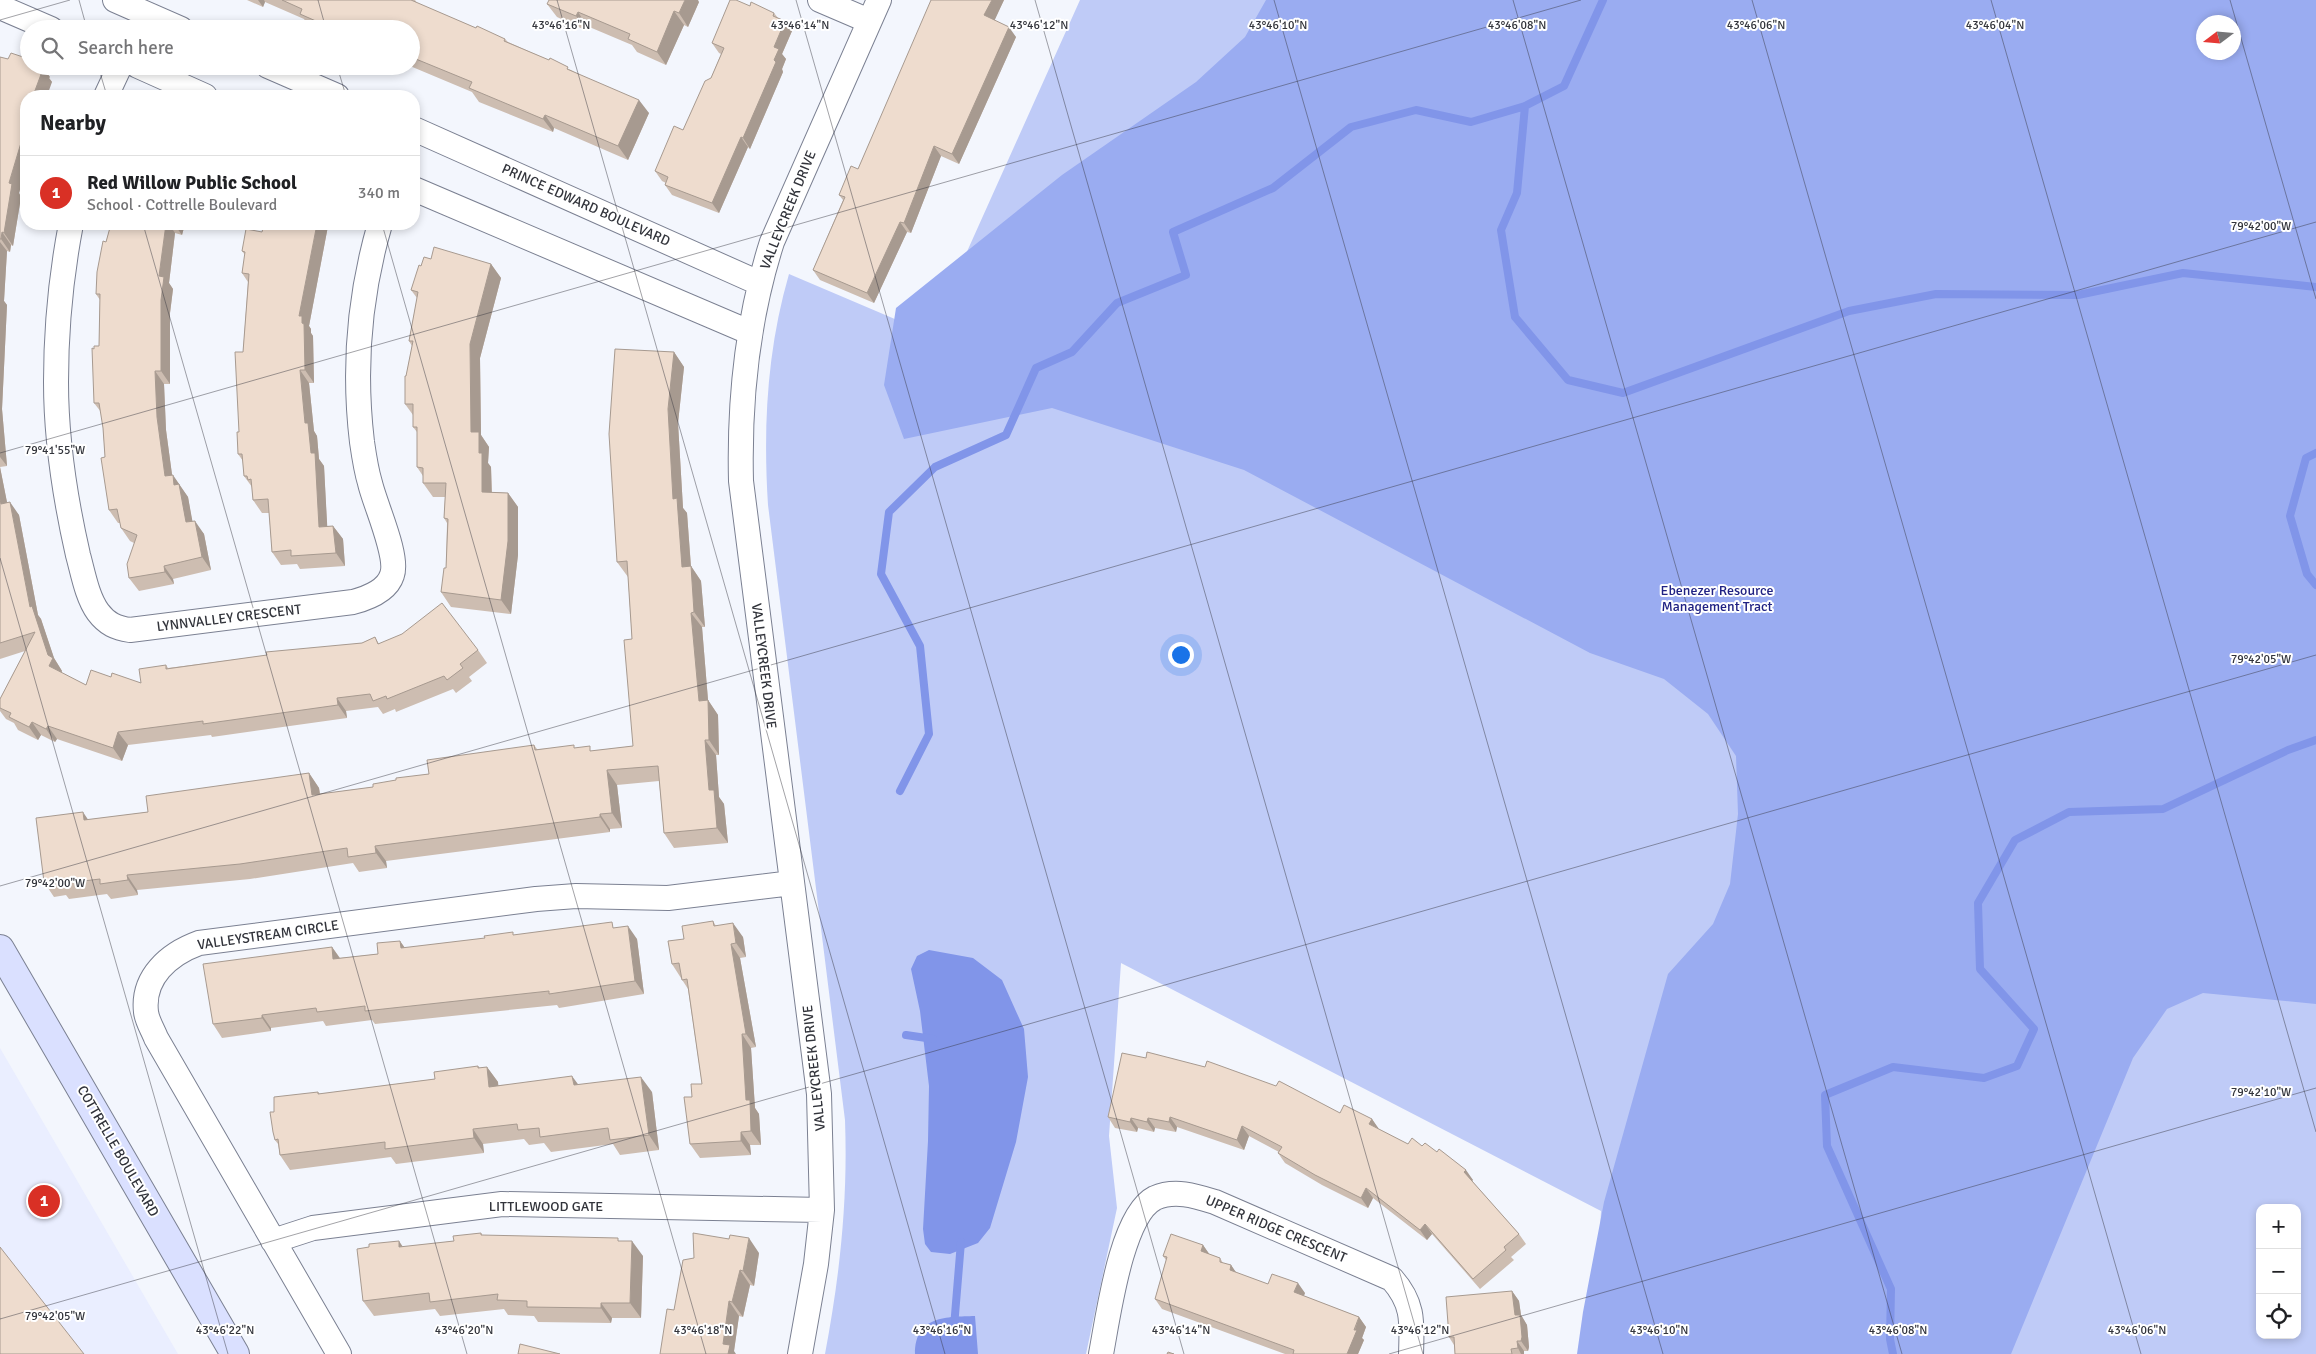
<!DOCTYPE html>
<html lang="en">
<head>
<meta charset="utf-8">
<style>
  body { margin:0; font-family:Signika,sans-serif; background:#f6f6f6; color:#202124 }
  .controls { position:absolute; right:15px; bottom:15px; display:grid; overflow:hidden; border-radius:10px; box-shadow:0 2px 8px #0003 }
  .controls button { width:45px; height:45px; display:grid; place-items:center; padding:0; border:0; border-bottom:1px solid #e0e0e0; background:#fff; color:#202124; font:25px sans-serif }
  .compass { position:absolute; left:2196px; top:15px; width:45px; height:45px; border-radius:50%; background:#fff; box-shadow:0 2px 8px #0003; rotate:254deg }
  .you { position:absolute; left:1180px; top:654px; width:18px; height:18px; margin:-12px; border:4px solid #fff; border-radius:50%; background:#1a73e8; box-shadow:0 0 0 8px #1a73e833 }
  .badge { display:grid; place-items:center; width:32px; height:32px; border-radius:50%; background:#d93025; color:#fff; font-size:16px; font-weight:700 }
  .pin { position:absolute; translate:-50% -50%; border:2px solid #fff; box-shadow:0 1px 5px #0006 }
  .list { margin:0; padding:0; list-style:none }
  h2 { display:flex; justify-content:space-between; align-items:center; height:65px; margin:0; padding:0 20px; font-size:21px }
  h2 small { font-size:16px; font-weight:400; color:#757577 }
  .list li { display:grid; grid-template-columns:32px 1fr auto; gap:15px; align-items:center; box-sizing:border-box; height:75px; padding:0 20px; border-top:1px solid #e0e0e0 }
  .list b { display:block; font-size:19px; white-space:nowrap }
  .list p { margin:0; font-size:16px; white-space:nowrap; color:#757577 }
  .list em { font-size:16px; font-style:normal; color:#757577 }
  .icon { flex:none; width:28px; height:28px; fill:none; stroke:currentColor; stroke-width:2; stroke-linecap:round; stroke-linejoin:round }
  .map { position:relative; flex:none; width:2316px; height:1354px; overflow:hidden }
  .search { position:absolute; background:#fff; box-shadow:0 2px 8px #0003; left:20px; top:20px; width:400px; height:55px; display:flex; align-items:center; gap:12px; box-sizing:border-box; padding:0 18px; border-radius:28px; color:#757577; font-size:19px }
  .panel { position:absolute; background:#fff; box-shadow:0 2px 8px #0003; left:20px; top:90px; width:400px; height:140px; border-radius:20px }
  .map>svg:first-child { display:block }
  .built { fill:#eaeeff }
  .green { fill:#bfcbf7; fill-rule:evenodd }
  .forest { fill:#9aacf1; fill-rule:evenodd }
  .water { fill:#8195e9 }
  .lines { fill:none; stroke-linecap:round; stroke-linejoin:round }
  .stream { stroke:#8195e9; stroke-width:8 }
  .minor-casing { stroke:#7b8092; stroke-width:26 }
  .secondary-casing { stroke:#7b8092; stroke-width:30 }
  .minor { stroke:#fff; stroke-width:24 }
  .secondary { stroke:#dae0ff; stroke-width:28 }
  .wall { fill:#cdbdb1 }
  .shaded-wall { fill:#a79a90 }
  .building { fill:#eedcce; stroke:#a79a90 }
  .ticks { fill:none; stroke:#32343b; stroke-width:1; stroke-opacity:0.45 }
  .labels { text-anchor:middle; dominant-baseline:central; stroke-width:4; stroke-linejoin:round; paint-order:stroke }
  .street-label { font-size:14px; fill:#32343b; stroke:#fff }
  .park-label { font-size:14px; fill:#202283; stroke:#fff }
  .ticks-label { font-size:12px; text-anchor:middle; fill:#32343b; stroke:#fff; stroke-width:4; stroke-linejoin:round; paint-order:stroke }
</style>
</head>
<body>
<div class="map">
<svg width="2316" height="1354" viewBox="0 0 2316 1354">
  <rect width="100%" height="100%" fill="#f3f6fd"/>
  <path class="built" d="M0 1048 178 1354H0Z"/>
  <path class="green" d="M1080 0H2316V1354H1594L1601 1211 1121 963 1109 1136 1117 1208 1086 1354H825C840 1274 848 1201 845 1120L768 505C763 427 767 350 789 274L930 334ZM2204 22H2234V52H2204ZM2260 1208H2297V1335H2260Z"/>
  <path class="forest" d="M1266 0H2316V1004L2203 993 2167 1009 2133 1058 2011 1354H1577L1583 1312 1604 1202 1668 974 1713 924 1730 884 1738 814 1736 756 1708 714 1664 679 1590 653 1244 470 1052 408 904 439 884 385 896 308 1062 175 1196 82 1245 37ZM2204 22H2234V52H2204Z"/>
  <path class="water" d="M929 950 973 958 1002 980 1024 1029 1028 1077 1016 1142 990 1228 978 1243 950 1254 931 1252 925 1244 923 1229 928 1141 929 1086 920 1011 911 969 917 956Z
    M975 1316 978 1354H915C915 1315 947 1317 975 1316Z"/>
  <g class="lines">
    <path class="stream" d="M1525 106 1517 193 1501 230 1515 317 1568 380 1623 393 1849 311 1936 294 2078 295 2183 273 2316 287
      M2316 453 2306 458 2290 516 2307 574 2316 585
      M900 791 929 734 920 646 881 574 889 512 935 467 1006 435 1036 368 1072 352 1117 303 1186 275 1173 232 1273 188 1351 127 1416 110 1471 122 1525 106 1564 86 1603 0
      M906 1035 933 1039
      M954 1327 961 1242
      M1893 1354 1890 1339 1891 1289 1827 1146 1825 1095 1893 1067 1984 1078 2017 1066 2034 1029 1980 969 1978 903 2015 840 2069 812 2163 809 2288 750 2316 740"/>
    <g class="minor-casing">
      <path id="minor" d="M115 0 181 29
        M820 0 869 21
        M0 7 51 29
        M138 66 205 96
        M268 66 337 96
        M106 96 120 66
        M414 129 759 283
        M414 189 749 332
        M71 224C61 276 56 329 56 382 56 440 65 498 78 555 83 573 87 597 98 612 107 624 116 628 130 630L353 602C368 598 387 591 392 575 399 556 375 505 370 483 366 470 364 456 362 442 353 367 359 296 380 224
        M273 1241 313 1228 502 1204 822 1210
        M339 1354 156 1038C153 1030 147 1021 146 1012 142 977 169 954 199 943L536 899 576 896 668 898 792 883
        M800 1354 816 1264 822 1210 819 1094 741 481C739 399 747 320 772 242L879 0
        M1101 1354C1108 1318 1121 1215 1155 1198 1175 1189 1196 1196 1215 1202L1392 1279C1414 1304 1412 1322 1411 1354"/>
    </g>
    <g class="secondary-casing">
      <path id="secondary" d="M0 949 235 1354"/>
    </g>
    <use href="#minor" class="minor"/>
    <use href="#secondary" class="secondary"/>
  </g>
  <path class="wall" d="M247 0H415L417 3 476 28 505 39 508 42 571 70 649 113 628 160 554 128 553 132 479 102 472 92 410 66H411V29H312L310 28 304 19 265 2 263 7Z
    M934 0H1004L994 20 1016 37 959 164 941 156 911 233 907 232 874 303 820 280 813 270 843 200 839 195 858 169Z
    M699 2 688 27 684 25 666 65 637 52 632 45 587 26 585 30 557 17 547 4Z
    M750 6 774 13 778 18 785 21 792 31 782 54 786 59 782 69 783 72 750 149 748 147 719 213 672 195 665 185 666 183 662 181 655 171 683 130 711 78 721 54 719 53 712 43Z
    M0 57 50 77 49 78 52 82 26 96V169L19 193 21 197 13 246 11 245 10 252 7 251 4 301 7 305 2 409 7 466 0 467Z
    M111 224H185L182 235 175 233 169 283 173 289 170 313V384H164L166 430 172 475 188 497 192 521 204 534 211 570 173 579 174 584 139 591 129 578 134 543 130 541 121 528 120 523H118L109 510 103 428 101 412 94 403V349L99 346 100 300 96 294 106 242Z
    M264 224H339L328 226 309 326 311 329V333L313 336 314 383H309L314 431 317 436 319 459 324 466 327 526H333L343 539 345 566 300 569 297 564 281 565 272 552 269 513H262L253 500 252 487 244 476 243 461 238 454 243 352 248 282 242 273 245 255 242 251 262 232Z
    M431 259 491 264 501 278 480 358 481 435 489 447 488 463 491 467 492 492 508 493 518 507V555L511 614 451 607 441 592 446 568 447 523 444 518 445 497H433L423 483V476L417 467V432L413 427V415L405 404 406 376 412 346 409 341 417 298 411 290 421 266Z
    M674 352 684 367 678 423 683 508 687 513 691 566 701 581 705 627H702L708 700 718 715 719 755H716L719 797 724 804 728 843 674 848 664 833 659 781 617 785 622 828 610 829V832L386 861 387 868 359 872 353 863 250 879 137 890 138 895 111 899 107 894 69 899 66 895 54 897 44 882 88 820 148 812 309 773 319 788 320 794 373 787 396 780 429 774 534 745 537 749 576 748 592 751 633 746 632 639 628 577 617 562Z
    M0 467 7 503 19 515 38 615 41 619 54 658 62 671 61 673 86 685 111 677 141 683 166 665 168 668 362 643 375 637 379 644 478 650 487 663 469 677 472 681 456 693 453 689 396 712 395 709 383 714 378 707 346 711 347 718 212 737 211 735 128 745 122 761 57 739 55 742 41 735 38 740 18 730 14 723 6 719 0 711V699L25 651 0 659Z
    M713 921 716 926 743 937 746 957 740 958 756 1047 751 1048 755 1108 759 1114 761 1145H750L751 1155 700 1158 690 1144 692 1097 702 1084 688 989 672 964 684 939Z
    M616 928 637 939 644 994 559 1008 557 1005 375 1024 372 1020 326 1026 323 1021 271 1028V1031L222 1038 213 1024 332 947 340 958 378 954 400 941 405 948 515 935Z
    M478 1066 480 1068 487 1067 498 1082V1085L578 1084 652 1092 659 1150 620 1155 613 1144 551 1152 544 1143 529 1145 524 1139 483 1144 484 1153 396 1164 391 1157 290 1170 280 1155 278 1144 275 1140 274 1112 318 1092 320 1094 435 1079Z
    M1340 1113 1372 1119 1378 1129 1408 1144 1422 1146 1473 1180 1472 1181 1519 1234 1526 1244 1511 1257 1514 1260 1480 1289 1432 1234 1427 1240 1373 1198 1368 1208 1322 1185 1285 1163 1278 1153 1279 1152 1249 1136 1244 1150 1177 1127 1176 1132 1155 1128 1154 1132 1138 1128 1137 1132 1115 1128 1108 1117Z
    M481 1233 483 1236 620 1241 643 1256 641 1318H612L611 1323 538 1322 534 1316 508 1315 504 1309 440 1316 435 1309 374 1316 363 1301 369 1247H403L454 1241Z
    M1203 1245 1209 1254 1220 1258 1223 1263 1231 1265 1236 1273 1268 1284 1305 1293 1304 1296 1359 1317 1366 1327 1362 1338 1364 1340 1358 1354H1285L1162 1309 1155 1299 1166 1260 1163 1256Z
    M759 1253 754 1286 750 1285 743 1317 739 1316 734 1351 674 1310Z
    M1512 1291 1519 1301 1521 1315 1527 1325 1529 1347 1528 1351H1524V1354H1455L1454 1345 1449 1337Z"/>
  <path class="shaded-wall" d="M258 0H264L265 2 263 7Z
    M685 0H698L699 2 688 27 679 13Z
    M992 0H1004L992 26 984 15Z
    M674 11 684 25 666 65 657 52Z
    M578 12 587 26 585 30 576 16Z
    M785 21 792 31 782 54 786 59 782 69 783 72 750 149 743 138 774 60V47Z
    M1009 27 1016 37 959 164 952 154Z
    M40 66H42L50 77 49 78 52 82 47 96H33Z
    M639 100 649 113 628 160 618 146Z
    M545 115 554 128 553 132 543 119Z
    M26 126V169L19 193 21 197 13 246 4 233 9 183Z
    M741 137 748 147 719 213 712 203Z
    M934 146 941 156 911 233 904 223Z
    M900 222 907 232 874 303 867 293Z
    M166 224H169L175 233 169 283 173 289 170 313V384L161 371 159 276Z
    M174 224H185L182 235Z
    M317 224H326L328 226 309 326 311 329V333L313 336 314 383 305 370 302 323 299 316Z
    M2 232 11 245 10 252 1 239Z
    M0 242 7 251 4 301 7 305 2 409 7 466 0 457Z
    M491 264 501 278 480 358 481 435 489 447 488 463 491 467 492 506 482 492 471 432 470 344Z
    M674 352 684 367 678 423 683 508 687 513 692 582 682 567 673 499 668 409Z
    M300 370 309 383 314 431 317 436 319 459 324 466 328 540 319 527 311 453 305 423Z
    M155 371 164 384 166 430 174 489 165 476 157 417Z
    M0 467 10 517 1 504 0 499Z
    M173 475 188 497 195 535 186 522 174 485Z
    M508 493 518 507V555L511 614 501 600Z
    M10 502 19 515 38 615 41 619 54 658 62 671 58 679 49 666 48 655 30 607Z
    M195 521 204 534 211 570 202 557Z
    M333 526 343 539 345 566 336 553Z
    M164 566 173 579 174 584 165 572Z
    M691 566 701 581 705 627 694 612Z
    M691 613 702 627 708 700 718 715 719 755 709 740 699 701Z
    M337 698 346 711 347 718 338 705Z
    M32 722 41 735 38 740 29 727Z
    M48 726 57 739 55 742 46 729Z
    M118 732 128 745 122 761 113 748Z
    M705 740 716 755 719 797 724 804 728 843 717 828 709 790Z
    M607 770 617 785 622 828 612 813Z
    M309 773 319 788 322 810 312 795Z
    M83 812 93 827 84 820Z
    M600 814 610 829V832L600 817Z
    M375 846 386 861 387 868 376 853Z
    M127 875 137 890 138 895 128 880Z
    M733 923 743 937 746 957 736 943Z
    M628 926 637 939 644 994 635 981Z
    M400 941 409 954 401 948Z
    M731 944 740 958 756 1047 746 1034Z
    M332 947 341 960 333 959Z
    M262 1015 271 1028V1031L262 1018Z
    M742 1034 751 1048 755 1108 759 1114 761 1145 751 1131 746 1100Z
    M487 1067 498 1082 500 1101 489 1087Z
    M572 1076 583 1091 574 1085Z
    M641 1077 652 1092 659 1150 649 1135Z
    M1170 1117 1177 1127 1176 1132 1169 1122Z
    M1131 1118 1138 1128 1137 1132 1130 1122Z
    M1148 1118 1155 1128 1154 1132 1147 1122Z
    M1372 1119 1379 1129 1369 1124Z
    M1242 1126 1249 1136 1244 1150 1237 1140Z
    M473 1129 483 1144 484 1153 474 1138Z
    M741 1132 750 1145 751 1155 741 1141Z
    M1466 1170 1473 1180 1471 1182 1464 1172Z
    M1366 1188 1373 1198 1368 1208 1361 1198Z
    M1425 1224 1432 1234 1427 1240 1420 1230Z
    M749 1238 759 1253 754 1286 743 1271Z
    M399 1241 409 1256 399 1247Z
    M632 1241 643 1256 641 1318 630 1303Z
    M1203 1245 1210 1255 1201 1251Z
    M1231 1265 1238 1275 1230 1270Z
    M740 1270 750 1285 743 1317 732 1302Z
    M1298 1283 1305 1293 1301 1302 1294 1292Z
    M1512 1291 1519 1301 1521 1315 1527 1325 1529 1347 1528 1351 1521 1341 1515 1315Z
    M729 1301 739 1316 734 1351 736 1354H728L723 1344Z
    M601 1303 612 1318 611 1323 601 1308Z
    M1359 1317 1366 1327 1362 1338 1364 1340 1358 1354H1347Z
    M1517 1341 1524 1351V1354H1521L1518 1348Z"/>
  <path class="building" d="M282 0H411L476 28 477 26 505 39 504 41 549 60 550 58 568 67 567 69 639 100 618 146 545 115 543 119 469 88 472 82 411 57V29H334L300 14 302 9Z
    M549 0H685L679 13 674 11 657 52 628 39 630 34 578 12 576 16 547 4Z
    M730 0H736L750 6 751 2 774 13 773 16 785 21 774 47 779 49 774 60 776 62 743 138 741 137 712 203 665 185 668 177 655 171 674 126 683 130 705 81 711 78 724 48 712 43Z
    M931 0H992L984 15 1009 27 952 154 934 146 904 223 900 222 867 293 813 270 845 197 839 195 851 166 858 169Z
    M11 53 29 59V66H40L39 68 43 69 33 96H26V126L9 183 12 184 4 233 2 232 1 239H0V57L8 59Z
    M111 224H166L159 276 164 277 161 300V371H155L157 417 165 476 173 475 174 485 179 484 186 522 195 521 202 557 164 566 165 572 129 578 127 564 137 535 121 528 117 509 109 510 101 458 105 457 103 428 99 403H94L92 348 94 349V346H99L100 294H96L97 272 103 241 106 242Z
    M264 224H317L299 316H302V323L304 324 305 370H300L305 423H308L311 453H315L319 527 333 526 336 553 291 556V550L272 552 268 499 253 500 251 479 248 480 247 476H244L242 454H238L237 432H239L235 352H243L249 274 242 273 245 252 242 251 246 229 262 232Z
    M434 247 491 264 470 344 471 432H479V453H482V492L508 493V541L501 600 441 592 444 568H446L448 519 444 518 446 483H423V468L417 467V427H413V404H405V376H406L413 341H409L418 292 411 290 419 265 421 266 424 257 431 259Z
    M615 349 674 352 668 409 673 499 677 498 682 567 691 566 694 612 691 613 699 701 708 700 709 740H705L709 790H714L717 828 664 833 658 766 607 770 612 813 600 814V817L375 846 376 853 348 857 347 848 240 864 127 875 128 880 100 884V879L58 884V880L44 882 36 818 83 812 84 820 148 812 146 796 309 773 312 795 373 787V784L396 780V778L429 774 427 760 534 745 535 750 574 745V748L590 746V751L633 746 624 640 632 639 627 561 617 562 609 434Z
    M0 499 1 504 10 502 30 607 32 606 48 655 53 658 49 666 86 685 91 670 111 677 112 673 141 683 139 669 166 665V669L267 655 266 652 362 643 375 637 378 644 402 634 442 603 478 650 460 664 463 668 447 680 444 676 387 699 386 696 373 701 370 694 337 698 338 705 203 724V721L118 732 113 748 48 726 46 729 32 722 29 727 9 717 11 713 0 708V699L35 632 0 643Z
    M713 921 714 926 733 923 736 943 731 944 746 1034H742L746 1100H750L751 1131 741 1132V1141L690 1144 684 1097H692L691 1084H702L687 979 682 980 679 963 672 964 668 941 684 939 682 926Z
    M612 922 613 928 628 926 635 981 549 994V991L365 1011V1006L317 1012 316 1008 262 1015V1018L213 1024 203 964 332 947 333 959 378 954 377 943 400 941 401 948 485 938 484 936 513 932V935Z
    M1147 1052 1205 1067 1207 1061 1276 1086 1279 1081 1340 1113 1344 1105 1372 1119 1369 1124 1408 1144 1412 1138 1422 1146 1425 1143 1437 1152 1439 1149 1466 1170 1464 1172 1519 1234 1504 1247 1506 1250 1473 1279 1425 1224 1420 1230 1366 1188 1361 1198 1315 1175 1278 1153 1282 1147 1242 1126 1237 1140 1170 1117 1169 1122 1148 1118 1147 1122 1131 1118 1130 1122 1108 1117 1122 1053 1146 1058Z
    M478 1066V1068L487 1067 489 1087 572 1076 574 1085 641 1077 649 1135 610 1140 608 1128 540 1137 539 1128 518 1130 517 1124 473 1129 474 1138 385 1149V1142L280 1155 278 1139 275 1140 273 1132 270 1112H274V1097L318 1092V1094L435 1079 434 1072Z
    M481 1233V1235L618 1238V1241H632L630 1303H601V1308L527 1307V1301L497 1300 498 1294 430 1302 429 1293 363 1301 357 1249 369 1247V1244L399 1241V1247L454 1241 453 1236Z
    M693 1233 729 1239 730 1235 749 1238 743 1271 740 1270 732 1302 729 1301 723 1344 730 1345 728 1354H660L667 1309 674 1310 683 1260 694 1258Z
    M1171 1234 1203 1245 1201 1251 1220 1258V1262L1231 1265 1230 1270 1268 1284 1272 1274 1298 1283 1294 1292 1359 1317 1354 1330H1357L1347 1354H1293L1294 1350 1155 1299 1167 1257 1163 1256Z
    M0 1247 84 1354H0Z
    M1512 1291 1515 1315H1520L1522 1337 1521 1341H1517L1518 1348 1511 1349 1512 1354H1455L1454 1337H1449L1446 1297Z
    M520 1344 560 1354H518Z
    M1168 1352 1174 1354H1167Z"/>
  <path class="ticks" d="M79 0 87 29M318 0 326 29M557 0 945 1354M796 0 1184 1354M1035 0 1423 1354M1274 0 1663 1354M1513 0 1902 1354M1752 0 2141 1354M1991 0 2316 1132M2230 0 2316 299M0 20 70 0M98 66 107 96M337 66 346 96M143 224 467 1354M382 224 706 1354M0 453 1581 0M0 558 228 1354M0 886 2316 222M0 1319 2316 655M1389 1354 2316 1088"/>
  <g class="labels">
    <g class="street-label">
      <text transform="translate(586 205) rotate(24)">PRINCE EDWARD BOULEVARD</text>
      <text transform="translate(788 210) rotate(-68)">VALLEYCREEK DRIVE</text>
      <text transform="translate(229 618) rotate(-7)">LYNNVALLEY CRESCENT</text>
      <text transform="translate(764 666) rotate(83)">VALLEYCREEK DRIVE</text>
      <text transform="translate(268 935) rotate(-8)">VALLEYSTREAM CIRCLE</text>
      <text transform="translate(814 1068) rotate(-96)">VALLEYCREEK DRIVE</text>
      <text transform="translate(118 1151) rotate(60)">COTTRELLE BOULEVARD</text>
      <text x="546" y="1206">LITTLEWOOD GATE</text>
      <text transform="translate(1276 1229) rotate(23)">UPPER RIDGE CRESCENT</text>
    </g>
    <g class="park-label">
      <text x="1717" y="590">Ebenezer Resource<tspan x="1717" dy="16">Management Tract</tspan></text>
    </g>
  </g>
  <g class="ticks-label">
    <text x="561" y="29">43°46'16"N</text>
    <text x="800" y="29">43°46'14"N</text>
    <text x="1039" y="29">43°46'12"N</text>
    <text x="1278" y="29">43°46'10"N</text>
    <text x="1517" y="29">43°46'08"N</text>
    <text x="1756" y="29">43°46'06"N</text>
    <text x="1995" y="29">43°46'04"N</text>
    <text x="2261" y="230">79°42'00"W</text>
    <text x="55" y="454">79°41'55"W</text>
    <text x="2261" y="663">79°42'05"W</text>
    <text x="55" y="887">79°42'00"W</text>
    <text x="2261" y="1096">79°42'10"W</text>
    <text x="55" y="1320">79°42'05"W</text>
    <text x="225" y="1334">43°46'22"N</text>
    <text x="464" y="1334">43°46'20"N</text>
    <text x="703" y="1334">43°46'18"N</text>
    <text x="942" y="1334">43°46'16"N</text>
    <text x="1181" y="1334">43°46'14"N</text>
    <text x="1420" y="1334">43°46'12"N</text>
    <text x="1659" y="1334">43°46'10"N</text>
    <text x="1898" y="1334">43°46'08"N</text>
    <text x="2137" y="1334">43°46'06"N</text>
  </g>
</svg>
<div class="controls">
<button>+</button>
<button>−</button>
<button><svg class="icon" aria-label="locate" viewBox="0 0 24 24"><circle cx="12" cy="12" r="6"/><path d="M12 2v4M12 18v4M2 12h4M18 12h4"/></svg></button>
</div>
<svg class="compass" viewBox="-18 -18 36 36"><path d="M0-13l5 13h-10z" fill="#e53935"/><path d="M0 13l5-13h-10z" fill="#757577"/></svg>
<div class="you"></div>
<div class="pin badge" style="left:44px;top:1201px">1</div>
<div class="search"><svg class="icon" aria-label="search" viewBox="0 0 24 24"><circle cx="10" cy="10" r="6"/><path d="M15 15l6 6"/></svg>Search here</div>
<section class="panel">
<h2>Nearby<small></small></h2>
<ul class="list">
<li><span class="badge">1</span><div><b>Red Willow Public School</b><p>School · Cottrelle Boulevard</p></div><em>340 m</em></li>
</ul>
</section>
</div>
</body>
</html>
